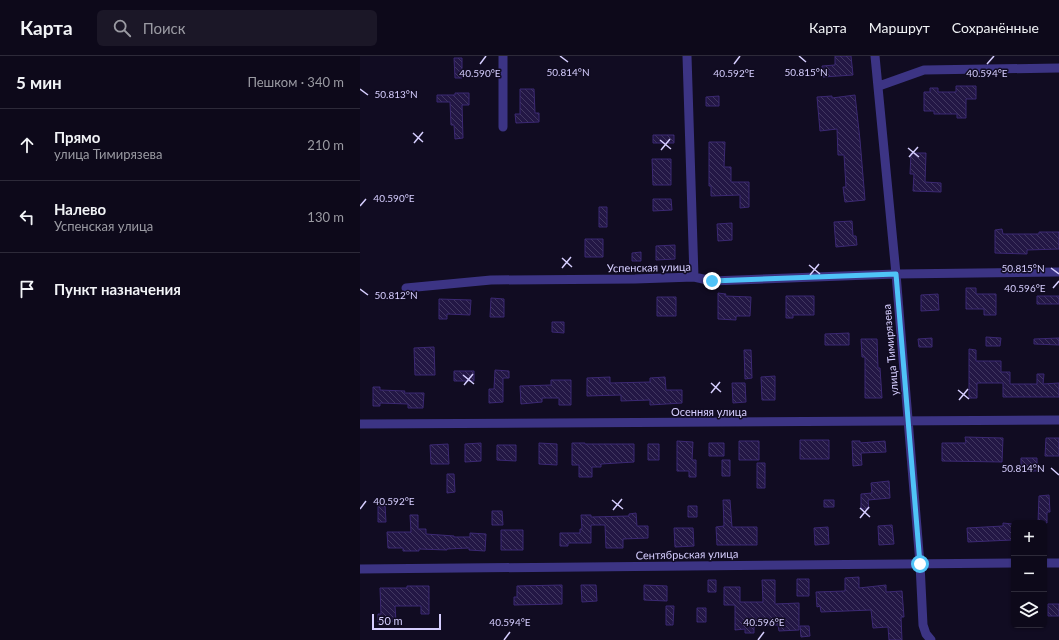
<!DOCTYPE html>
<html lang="ru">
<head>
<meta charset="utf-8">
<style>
  body { margin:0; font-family:Lato,sans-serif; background:#1b1727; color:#f1f3f6 }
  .controls { position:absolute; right:12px; bottom:12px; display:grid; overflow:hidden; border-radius:6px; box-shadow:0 1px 3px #0004 }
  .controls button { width:36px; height:36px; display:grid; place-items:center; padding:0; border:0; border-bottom:1px solid #2d2a39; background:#0d091a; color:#f1f3f6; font:20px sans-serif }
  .scale { position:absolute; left:12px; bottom:10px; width:69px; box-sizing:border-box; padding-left:4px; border:2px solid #d6ceff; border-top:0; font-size:11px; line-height:14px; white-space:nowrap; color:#d6ceff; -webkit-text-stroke:3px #110c22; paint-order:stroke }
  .stop { position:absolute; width:12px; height:12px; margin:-9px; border:3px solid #4fc3f7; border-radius:50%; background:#fff }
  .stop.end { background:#4fc3f7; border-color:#fff; box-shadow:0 1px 4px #0008 }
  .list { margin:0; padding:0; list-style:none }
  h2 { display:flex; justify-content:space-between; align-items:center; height:52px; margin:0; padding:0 16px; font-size:17px }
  h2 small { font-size:13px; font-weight:400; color:#9a9aa2 }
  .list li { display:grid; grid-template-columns:26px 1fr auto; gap:12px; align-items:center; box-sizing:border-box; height:72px; padding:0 16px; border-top:1px solid #2d2a39 }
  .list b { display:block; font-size:15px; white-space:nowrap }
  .list p { margin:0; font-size:13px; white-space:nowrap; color:#9a9aa2 }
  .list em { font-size:13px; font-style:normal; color:#9a9aa2 }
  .icon { flex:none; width:22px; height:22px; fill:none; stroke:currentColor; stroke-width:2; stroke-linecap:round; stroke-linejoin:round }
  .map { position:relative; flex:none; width:699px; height:584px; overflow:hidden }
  header { display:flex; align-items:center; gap:24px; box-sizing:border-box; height:56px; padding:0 20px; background:#0d091a; border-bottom:1px solid #2d2a39 }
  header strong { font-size:19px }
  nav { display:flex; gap:22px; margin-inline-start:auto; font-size:14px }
  .search { width:280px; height:36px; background:#1b1727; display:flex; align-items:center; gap:10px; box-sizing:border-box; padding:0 14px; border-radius:6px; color:#9a9aa2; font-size:15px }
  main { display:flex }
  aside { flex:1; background:#0d091a }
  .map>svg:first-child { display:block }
  .building { fill:url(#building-back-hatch); stroke:#3b2872 }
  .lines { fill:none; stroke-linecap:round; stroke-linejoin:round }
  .street { stroke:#3c3484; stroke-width:9 }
  .route { stroke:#4fc3f7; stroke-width:5 }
  .ticks { fill:none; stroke:#d6ceff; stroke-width:1.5 }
  .labels { text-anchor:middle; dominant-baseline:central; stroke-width:3; stroke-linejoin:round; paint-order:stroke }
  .street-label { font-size:11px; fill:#d6ceff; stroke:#110c22 }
  .ticks-label { font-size:10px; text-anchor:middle; fill:#d6ceff; stroke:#110c22; stroke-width:3; stroke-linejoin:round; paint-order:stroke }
</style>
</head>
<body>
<header>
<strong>Карта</strong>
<div class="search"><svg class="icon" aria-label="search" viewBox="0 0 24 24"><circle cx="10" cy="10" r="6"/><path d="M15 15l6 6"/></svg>Поиск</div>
<nav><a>Карта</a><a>Маршрут</a><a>Сохранённые</a></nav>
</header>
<main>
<aside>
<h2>5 мин<small>Пешком · 340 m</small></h2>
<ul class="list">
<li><svg class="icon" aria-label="ahead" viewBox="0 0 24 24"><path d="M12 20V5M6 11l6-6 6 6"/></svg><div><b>Прямо</b><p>улица Тимирязева</p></div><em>210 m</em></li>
<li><svg class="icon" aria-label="left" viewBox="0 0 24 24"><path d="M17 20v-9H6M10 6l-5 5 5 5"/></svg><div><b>Налево</b><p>Успенская улица</p></div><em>130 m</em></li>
<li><svg class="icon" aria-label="arrive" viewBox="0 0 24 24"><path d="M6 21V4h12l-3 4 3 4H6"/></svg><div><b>Пункт назначения</b></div></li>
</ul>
</aside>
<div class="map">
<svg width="699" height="584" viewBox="0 0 699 584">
  <defs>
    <pattern id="building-back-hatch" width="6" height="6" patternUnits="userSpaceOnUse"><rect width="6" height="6" fill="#231745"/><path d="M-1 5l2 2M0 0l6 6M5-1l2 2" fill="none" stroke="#423861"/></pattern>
  </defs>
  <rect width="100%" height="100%" fill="#110c22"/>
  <path class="building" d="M475 0H491L493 19 463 21 462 10 475 9Z
    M94 2H102V22H95Z
    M596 30H616V43H606V62H597V58H574V55H564V36H570V32H578V36H596Z
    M160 33H174L175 57H179V66L156 67 155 58H160Z
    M95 37H109V49H102L103 82 95 83 94 69H91L90 46H77V39H95Z
    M495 39 500 84 505 144 485 146 483 131H486L484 99H478L477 73 460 75 457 41 472 40V42Z
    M359 40V50H346V41Z
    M293 79H314V87H293Z
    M349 86H365L364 111H371V126H389V151L380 152V139L351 140V130H349Z
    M551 97H566L565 126 581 127V136L553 135 554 118H550Z
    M292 103H311V129H293Z
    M293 143H311L312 154 293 155Z
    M239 151H247V171H239Z
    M492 165 493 180H496L497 189 476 191 474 166Z
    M372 167V184L358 185 357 168Z
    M642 173 643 178H679V176H699V193L667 194V198L635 197V174Z
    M225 183H243V201H225Z
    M315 189V203L296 204V190Z
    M281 196V205H272V197Z
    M606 232H616V238H636V259H624V253H606Z
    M358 237 366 238 365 240 391 241 390 260H376V264L358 263Z
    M578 238 579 254 561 255V239Z
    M426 240H454V259H433V262H426Z
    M677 240H699V248H677Z
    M297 241H316V260H297Z
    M131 242 144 243V261H130Z
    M79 243 111 244 110 259 87 258V263H79Z
    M192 266H204V277L192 276Z
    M489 277V289H465V278Z
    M626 281 641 282 640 290H626Z
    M572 282V291H559L558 283Z
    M699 282V289L674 288V283Z
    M501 283H517L518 312H520L522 342H505V301H502Z
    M74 291 75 319H55L54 292Z
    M609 293 616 294V305H641V316H650V328H677V318H684L683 328 699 327V341H643V327H617V342H609Z
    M384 294H391L392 322 385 323Z
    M135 314 149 315V322H143V346L129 347V333H134Z
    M94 315H114V325H94Z
    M415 320V344H402L401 321Z
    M250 321V327L290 326V322L305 321 306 334H322V347L290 349V344L261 345V339L227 340V322Z
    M191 324H211V349H199V342H182V346L161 348 160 330 191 329Z
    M372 327H385L386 346 373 347Z
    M13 331H20V334L45 335 44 337H64L63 352H48V348L20 347V350H13Z
    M605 381 643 382 642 406 582 405V387H606Z
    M686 382H699V400H685Z
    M440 384H469V403H440Z
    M317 385 333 386 332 404H336V421H329V415H317Z
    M379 385H399V404H379Z
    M492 385H500V387L525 385 526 396 501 397 502 409 493 410Z
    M121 387V405L105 406V388Z
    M179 387 197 388V409L179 408Z
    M212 387H225V388H274V406L241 408V411H232V421H219V409H212Z
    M349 387H364V400H349Z
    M88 388 89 408H71L70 389Z
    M288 388H299V404H288Z
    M137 389H156V405L137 404Z
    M661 402H677V415H661Z
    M362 404H370V420H362Z
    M397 407H405V432H397Z
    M87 418H94L95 436 87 437Z
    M529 425 530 442 508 444 509 453H501V438L512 437 511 427Z
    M689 439 690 456H687V467H678L679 440Z
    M363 444H370L372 471H397V489H357L356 471 364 470Z
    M464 444H474V451H464Z
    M18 448H25L26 466H18Z
    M328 450H337V461H328Z
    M132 455H142L143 469H132Z
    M276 457 277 470H288V482L263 483V492H246L245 469H231V487H208V490H200V477H220V473H222L221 459H231V461L269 460V458Z
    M50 459H58V473H66V478L94 480V481H110V477L126 478 125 495 109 494V492L87 493V494L59 493V495H43V492H28L27 476H51Z
    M643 467 652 468V484L608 486 607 472 643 470Z
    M532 469 534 488 519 489 518 470Z
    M468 471 469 488 455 489 454 472Z
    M314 472H333L334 490 315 491Z
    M141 474H163V494H141Z
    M499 521V532L526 529V536L542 535 544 561H541L542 584H529L528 571 513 572 511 554 461 556 460 550 457 551 456 536 485 535V522Z
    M437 523H449V540H437Z
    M348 524H356V536H348Z
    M402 524H415V548L439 547V574L419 575 418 569 394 570V577H385V573L375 574V549H364V531H380V546H403Z
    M202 529V548L154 549V541H157V530Z
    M221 529H236L237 545 222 546Z
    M284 529 307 530V545L284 544Z
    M47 530H69V558H61V550H35L36 565 18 566V558H21L20 532H47Z
    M688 548H699V560H688Z
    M306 550H314L313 569H306Z
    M337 552H346V566H337Z
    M440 570H449L450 580 441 581Z"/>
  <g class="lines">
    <path class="street" d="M327 0 334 221
      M515 0 536 218 560 508 563 569 566 578 571 584
      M519 30 564 14 699 12
      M143 71V0
      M46 232 131 224 275 223 334 221 352 225 536 218 699 216
      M0 368 699 364
      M684 507H699
      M0 513 654 507"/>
  </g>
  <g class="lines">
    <path class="route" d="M352 225 536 218 560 508"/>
  </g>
  <path class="ticks" d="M200 0 208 6M439 0 446 6M120 8 126 0M374 8 380 0M627 8 634 0M0 33 8 39M53 77 63 86M300 84 311 93M54 87 63 76M548 92 559 101M301 94 310 83M549 101 558 91M0 150 6 143M202 202 212 211M449 209 460 218M202 212 211 201M691 212 699 218M450 219 459 208M693 232 699 225M0 233 8 239M103 319 114 328M351 327 361 336M104 329 113 318M598 334 609 343M351 337 360 326M599 344 608 333M691 412 699 419M252 444 263 453M500 452 510 461M0 453 6 445M253 454 262 443M500 462 509 451M144 584 150 576M398 584 404 576"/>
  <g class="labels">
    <g class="street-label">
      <text transform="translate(289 211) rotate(-1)">Успенская улица</text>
      <text transform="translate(530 294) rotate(-95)">улица Тимирязева</text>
      <text x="349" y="355">Осенняя улица</text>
      <text transform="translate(327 498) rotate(-1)">Сентябрьская улица</text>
    </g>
  </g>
  <g class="ticks-label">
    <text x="208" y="20">50.814°N</text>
    <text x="446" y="20">50.815°N</text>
    <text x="120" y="21">40.590°E</text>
    <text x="374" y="21">40.592°E</text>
    <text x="627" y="21">40.594°E</text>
    <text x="36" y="42">50.813°N</text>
    <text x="34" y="146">40.590°E</text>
    <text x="663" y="216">50.815°N</text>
    <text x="665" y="236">40.596°E</text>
    <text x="36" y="243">50.812°N</text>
    <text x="663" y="416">50.814°N</text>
    <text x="34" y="449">40.592°E</text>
    <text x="150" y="570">40.594°E</text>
    <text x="404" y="570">40.596°E</text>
  </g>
</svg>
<div class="controls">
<button>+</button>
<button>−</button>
<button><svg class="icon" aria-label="layers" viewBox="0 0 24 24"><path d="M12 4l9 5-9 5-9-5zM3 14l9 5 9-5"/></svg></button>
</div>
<div class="scale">50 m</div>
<div class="stop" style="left:560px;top:508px"></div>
<div class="stop end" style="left:352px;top:225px"></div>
</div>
</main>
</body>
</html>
